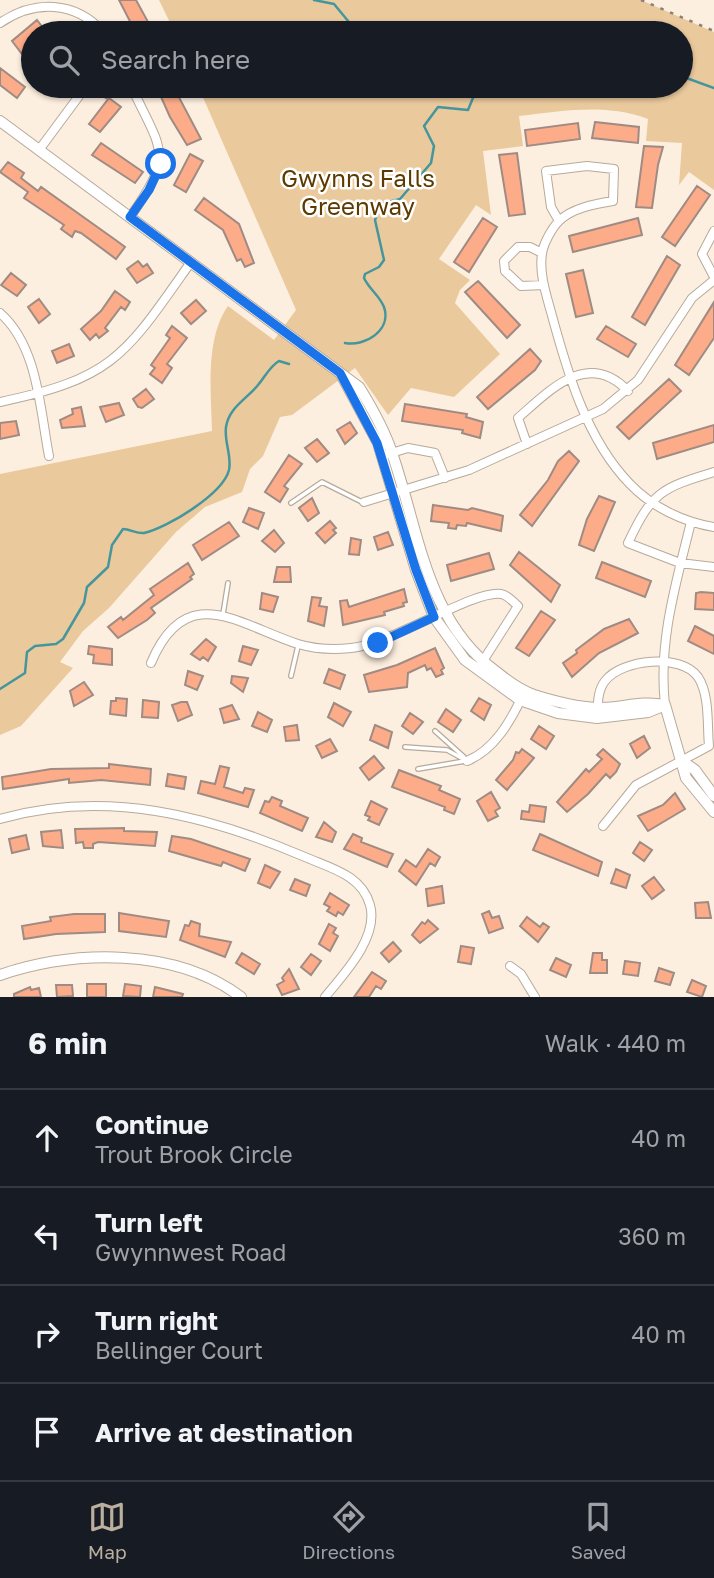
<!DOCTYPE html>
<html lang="en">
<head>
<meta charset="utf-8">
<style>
  body { margin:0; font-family:"Golos Text",sans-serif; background:#20242c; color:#f1f3f6 }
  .stop { position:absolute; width:21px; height:21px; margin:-16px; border:5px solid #1a73e8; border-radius:50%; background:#fff }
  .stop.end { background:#1a73e8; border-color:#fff; box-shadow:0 2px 7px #0008 }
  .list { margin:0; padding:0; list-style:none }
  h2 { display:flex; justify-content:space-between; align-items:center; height:91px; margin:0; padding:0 28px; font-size:30px }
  h2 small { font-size:23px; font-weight:400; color:#9ea1a6 }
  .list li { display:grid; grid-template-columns:46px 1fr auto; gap:21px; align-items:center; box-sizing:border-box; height:98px; padding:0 28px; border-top:2px solid #363941 }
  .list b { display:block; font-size:26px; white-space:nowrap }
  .list p { margin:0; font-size:23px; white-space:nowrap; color:#9ea1a6 }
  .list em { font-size:23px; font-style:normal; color:#9ea1a6 }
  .icon { flex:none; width:38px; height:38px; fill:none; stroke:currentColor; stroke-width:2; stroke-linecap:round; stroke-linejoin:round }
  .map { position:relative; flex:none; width:714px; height:997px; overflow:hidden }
  .search { position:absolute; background:#171b24; box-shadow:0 2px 5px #0004; left:21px; right:21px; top:21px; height:77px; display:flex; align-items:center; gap:18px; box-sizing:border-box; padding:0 24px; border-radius:38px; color:#9ea1a6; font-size:26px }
  .sheet { height:483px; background:#171b24 }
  nav { display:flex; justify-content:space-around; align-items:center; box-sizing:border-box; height:98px; border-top:2px solid #363941; background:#171b24; font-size:19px; color:#9ea1a6 }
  nav a { display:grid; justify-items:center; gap:4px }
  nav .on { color:#bbaf9d }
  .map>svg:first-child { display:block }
  .green { fill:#eac99d }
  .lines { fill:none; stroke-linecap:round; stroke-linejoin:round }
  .stream { stroke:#45969c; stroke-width:2.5 }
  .building { fill:#fcac89; stroke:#9f8b83; stroke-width:2 }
  .service-casing { stroke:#b7aa9a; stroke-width:6 }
  .minor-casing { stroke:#b7aa9a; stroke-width:10 }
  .tertiary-casing { stroke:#b7aa9a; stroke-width:12 }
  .service { stroke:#fff; stroke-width:3.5 }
  .minor { stroke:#fff; stroke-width:8 }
  .tertiary { stroke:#fff; stroke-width:10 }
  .rail { stroke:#8a8175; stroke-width:2.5; stroke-dasharray:3.5 7; stroke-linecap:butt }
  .route { stroke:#1a73e8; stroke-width:9 }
  .labels { text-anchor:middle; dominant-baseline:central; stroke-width:5; stroke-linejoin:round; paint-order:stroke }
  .park-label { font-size:24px; fill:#5d3b00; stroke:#fff }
</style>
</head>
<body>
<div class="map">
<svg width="714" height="997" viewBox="0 0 714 997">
  <rect width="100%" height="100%" fill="#fdefdf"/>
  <path class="green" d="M159 0H641L714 32V190L689 172 679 185 682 143 646 141 648 119C606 103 563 111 519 116L523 146 483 151 491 215 476 205 439 259 470 280 460 290 455 303 500 354 454 397 411 388 388 415 355 368 292 415 280 417 263 456 250 469 242 492 205 507 176 532 109 608 83 631 60 662 73 668 21 726 0 735V474L212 431C211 393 205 338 228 306L274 340 296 310 198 86H681V33H175Z"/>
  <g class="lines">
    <path class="stream" d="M314 0 334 4 358 33
      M681 76 714 88
      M345 343C365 347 392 330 384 307 379 295 369 289 364 278L365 274 379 267 384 260 375 220 381 204 400 199 431 163 434 146 424 126 438 107 468 110 475 93 482 88C500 91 500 103 517 88 532 91 544 98 560 93L555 86
      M0 689 25 673 27 652 35 646 56 644 63 639 84 603 87 587 108 567 112 545 123 529C130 529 137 534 144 533 167 528 223 494 229 470 232 456 224 442 226 427 229 407 247 399 258 385 265 377 270 366 279 361L289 364"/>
  </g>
  <path class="building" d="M119 0H136L154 33H136Z
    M37 20 47 33H33V46L22 54 12 41Z
    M0 68 25 87 17 98 0 85Z
    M90 86H115L106 98Z
    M161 86H173L201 139 187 145 170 117 157 88Z
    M109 98 121 107 100 132 89 124Z
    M595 122 639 127 638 143 592 138Z
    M578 123 580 139 527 146 525 130Z
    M101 143 143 172 135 183 92 155Z
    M644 146 663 147 658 165 652 208 636 207Z
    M517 153 525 214 509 216 499 155Z
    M190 154 203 161 186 192 174 185Z
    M8 162 24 173 21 178 38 191 41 187 117 241 125 247 116 259 81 233 75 231 72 237 61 229 64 225 24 198 28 192 0 172Z
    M697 186 710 195 675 246 662 237Z
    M204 198 239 224 254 263 245 267 241 259 237 261 223 230 195 210Z
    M483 218 497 227 469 272 454 262Z
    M638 218 642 235 573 252 569 236Z
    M667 256 680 265 645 325 632 317Z
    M138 261 143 267 147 264 153 273 137 283 127 269Z
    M583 270 593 313 576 317 566 274Z
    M11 273 26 285 17 296 1 285Z
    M478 281 520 325 507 338 465 292Z
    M115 291 130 302 125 310 121 307 105 328 108 331 99 338 96 334 90 340 81 329 101 311Z
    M39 299 50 314 39 323 28 307Z
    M196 300 206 311 191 324 181 313Z
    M714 302V338L689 375 675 365Z
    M172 326 187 338 167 364 172 368 162 383 150 374 155 368 151 365 170 338 166 335Z
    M606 326 636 344 628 357 597 339Z
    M69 344 74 356 57 363 52 351Z
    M530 349 541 361 535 370 488 409 477 397Z
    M669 379 681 391 629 439 617 427Z
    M146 389 154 399 142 408 138 407 133 399Z
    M119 403 124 415 106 422 100 407Z
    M405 404 467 414 466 417 483 422 480 438 462 433 463 430 402 421Z
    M81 407 85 426 62 428 60 420 73 414 72 409Z
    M16 421 19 435 0 439V423Z
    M350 422 357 433 345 444 337 430Z
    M714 425V442L657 459 653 443Z
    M317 439 329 453 317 462 305 448Z
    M569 451 579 461 532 526 520 515 548 480 558 461Z
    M289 455 302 464 284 486 288 489 280 502 265 492Z
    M599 496 615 502 594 551 579 545 587 519Z
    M312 498 319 513 308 521 299 508Z
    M433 505 468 510 472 508 500 515 503 516 501 531 467 523 466 526 457 525 456 529 448 528 449 523 431 521Z
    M249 508 264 513 258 529 243 522Z
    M330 521 336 528 333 530 336 533 325 543 316 533Z
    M229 522 239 536 202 560 193 545Z
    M274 530 284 543 275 552 262 541Z
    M388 532 393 545 378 550 374 537Z
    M351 538 361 540 359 555 349 554Z
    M519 552 560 585 551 602 510 565Z
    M489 553 494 569 451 581 447 565Z
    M602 562 651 581 645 597 596 578Z
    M188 563 194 574 190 577 192 579 151 608 155 613 147 620 118 638 108 627 121 617 123 620 154 595 150 589Z
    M277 567H290L291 582H274Z
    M404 589 407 602 403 603 404 606 384 612 385 615 343 625 340 601 347 600 349 607Z
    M701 592 714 593V610L695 609 696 593Z
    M262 593 278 597 273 612 260 609Z
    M312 597 321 598 319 606 327 607 324 626 308 621Z
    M541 611 555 620 529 656 516 648Z
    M629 619 638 633 599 653 572 677 563 663 577 653 576 650 604 629Z
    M695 626 714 636V654L688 641Z
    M206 639 216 647 208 661 203 657 200 660 191 654Z
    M89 646 112 649V665L93 663 94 655 88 654Z
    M243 646 258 650 251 665 239 661Z
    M435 648 444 668 441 670 443 674 436 677 431 668 427 670 425 665 408 673 407 687 369 692 364 675 397 665Z
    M329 669 345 675 340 689 324 683Z
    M188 671 203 676 197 690 185 685Z
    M232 676 248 678 243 692 231 683Z
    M84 682 93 695 74 706 70 691Z
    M116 698 127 699 126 716 110 714 111 701H116Z
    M479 698 491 705 484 720 471 711Z
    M143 700 159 702 158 718 142 717Z
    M181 702H187L192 715 178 721 172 705Z
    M334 703 351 712 343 726 328 717Z
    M232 705 239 719 224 723 220 709Z
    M446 709 461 720 453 732 438 722Z
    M258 712 272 720 267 732 252 726Z
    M410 713 423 722 413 734 402 726Z
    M297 725 299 740 286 741 284 727Z
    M375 725 392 732 388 748 370 740Z
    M539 726 554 736 546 749 531 739Z
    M644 736 650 748 637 758 630 744Z
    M330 739 337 751 322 758 316 746Z
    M522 749 534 758 507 790 496 780 513 760 516 752 519 753Z
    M603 749 620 764 616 772 610 778 606 774 588 794 567 812 557 802 586 769 589 772 602 759 597 755Z
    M374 756 384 768 369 780 360 768Z
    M109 764 151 769 150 785 101 780 69 783V779L3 789 2 777 51 769 109 768Z
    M220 766 229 768 224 787 243 793 245 788 254 790 248 807 198 793 201 781 215 784Z
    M399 770 441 786 439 790 460 799 454 814 444 810 445 807 392 787Z
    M168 774 186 777 184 789 166 786Z
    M491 792 500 808 495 811 498 816 488 821 477 801Z
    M675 793 685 809 648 831 638 816 663 805Z
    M272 797 282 801 280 806 308 818 302 831 260 813 265 801 269 802Z
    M371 801 387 809 379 825 368 820 370 817 365 815Z
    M530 805 546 807 544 822 521 819 522 811 529 812Z
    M324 822 336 832 332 842 316 837Z
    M124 828V831L157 832 155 846 98 842 93 844V848H84L83 842 76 843 75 829Z
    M61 830 63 848 43 846 41 832Z
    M353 834 362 838 361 842 393 854 387 867 344 849Z
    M540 834 602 862 598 876 533 850Z
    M26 835 29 849 12 853 9 839Z
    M172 836 191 839 250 859 245 871 223 862 221 866 169 851Z
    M640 842 652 850 644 861 633 853Z
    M428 849 440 857 435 866 430 863 416 885 399 871 406 860 416 867Z
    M265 865 280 872 270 888 258 883Z
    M616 869 630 875 626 888 611 883Z
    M654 877 664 890 652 899 642 886Z
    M295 879 310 885 306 896 290 890Z
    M442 886 444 903 428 906 426 889Z
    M330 893 349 905 343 915 338 912 336 916 327 911 330 907 324 904Z
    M708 902 711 918H696L695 903Z
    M489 911 492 918 499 916 503 928 489 933 482 914Z
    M119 913 169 921 166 937 119 931Z
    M74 914H105V932L56 934 24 939 22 926 51 921 50 917Z
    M527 917 540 927 543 923 549 927 538 942 520 926Z
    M428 920 438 929 420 943 412 935 422 922 425 924Z
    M191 921 200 924 199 936 231 942 225 957 180 940 185 925 189 926Z
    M329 924 336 928 333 933 338 936 330 951 319 944Z
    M393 942 401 951 389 962 381 953Z
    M461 946 474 948 471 964 458 962Z
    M242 953 260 964 254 974 236 963Z
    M593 953H602V960H607V973H590Z
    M311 954 321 961 311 975 301 967Z
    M556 958 571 965 566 977 550 970Z
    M625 961 640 963 638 976 623 974Z
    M659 968 674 973 670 985 655 981Z
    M289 969 299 989 282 995 277 985 284 981 282 978Z
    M372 972 386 981 381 989 376 986 369 997H354Z
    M692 980 706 986 702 997 687 992Z
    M87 984H106V997H87Z
    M125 984 141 986 140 997 123 996Z
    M56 985H72L73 996 57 997Z
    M30 987 31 990 39 988 41 997H14V994Z
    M155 987 183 994 182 997H153Z"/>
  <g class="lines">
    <g class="service-casing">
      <path id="service" d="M291 503 322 482 362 502
        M223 614 228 583
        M291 676 298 646
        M435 731 464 757
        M405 747 447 750 465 760
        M418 769 465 761"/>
    </g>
    <g class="minor-casing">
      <path id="minor" d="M0 23C34 0 75 0 104 33
        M39 150 79 96
        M130 217C175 153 162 152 131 86
        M559 221 551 207 546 171 587 166 614 169 613 201C595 204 572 208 559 221 552 228 543 244 542 254 539 273 546 294 551 312 567 371 586 439 630 484 652 507 683 522 714 527
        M714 231 702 254 714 277
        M542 253 530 247H518L504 261 505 271 521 286 544 285
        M0 313C38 346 40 410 49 456
        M0 402C115 378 126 354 191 262
        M527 444 518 418C550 390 588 349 628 391
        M388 454 408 448 435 453 445 478
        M714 472C661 488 652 492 628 543L680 563 714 567
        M364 502 469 470 603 409 638 380 692 298 714 280
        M151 663C186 579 239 625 298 644 315 649 334 650 351 648 393 644 472 590 501 594 508 595 513 602 518 606L481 664
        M665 705C658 642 676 583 691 522
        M597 718C598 705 597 691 605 681 622 659 681 653 698 677 710 695 707 726 709 746L636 785 603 826
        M467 761C494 750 510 722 522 697
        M0 819C106 789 207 815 305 857 330 868 362 875 370 905 379 937 344 974 325 997
        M510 966 521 974 535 997"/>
    </g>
    <g class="tertiary-casing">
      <path id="tertiary" d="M0 121 359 387C372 408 384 429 392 453 419 531 426 622 498 673 509 682 520 690 534 695 553 701 576 707 597 708 622 709 638 700 665 705
        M342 376 378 443 416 570 434 617 465 660 520 700 558 713 597 718 648 712 663 706
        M665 705 686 778 714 812
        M682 761 695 770 714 796
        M0 975C74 950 175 947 241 997"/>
    </g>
    <use href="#service" class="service"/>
    <use href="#minor" class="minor"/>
    <use href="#tertiary" class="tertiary"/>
    <path class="rail" d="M641 0 714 31"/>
  </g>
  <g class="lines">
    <path class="route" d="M161 164 149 190 130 217 340 373 377 443 416 570 434 617 378 643"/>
  </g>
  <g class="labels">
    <g class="park-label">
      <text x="358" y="177">Gwynns Falls<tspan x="358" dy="28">Greenway</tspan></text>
    </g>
  </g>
</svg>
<div class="stop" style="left:161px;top:164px"></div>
<div class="stop end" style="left:378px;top:643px"></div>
<div class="search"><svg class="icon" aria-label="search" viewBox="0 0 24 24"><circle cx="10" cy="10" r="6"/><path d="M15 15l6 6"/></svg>Search here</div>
</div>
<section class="sheet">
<h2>6 min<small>Walk · 440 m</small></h2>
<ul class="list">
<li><svg class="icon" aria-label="ahead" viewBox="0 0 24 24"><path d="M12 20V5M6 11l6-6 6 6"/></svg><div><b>Continue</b><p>Trout Brook Circle</p></div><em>40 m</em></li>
<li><svg class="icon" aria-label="left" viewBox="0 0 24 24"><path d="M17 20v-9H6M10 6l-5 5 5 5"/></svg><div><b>Turn left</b><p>Gwynnwest Road</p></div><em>360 m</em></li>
<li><svg class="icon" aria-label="right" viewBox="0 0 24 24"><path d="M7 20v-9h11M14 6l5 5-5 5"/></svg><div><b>Turn right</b><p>Bellinger Court</p></div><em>40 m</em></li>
<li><svg class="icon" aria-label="arrive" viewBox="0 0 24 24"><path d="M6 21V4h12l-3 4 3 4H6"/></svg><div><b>Arrive at destination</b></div></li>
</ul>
</section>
<nav>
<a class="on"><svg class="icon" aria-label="map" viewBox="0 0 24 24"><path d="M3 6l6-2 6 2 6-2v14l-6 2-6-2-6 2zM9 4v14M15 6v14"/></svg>Map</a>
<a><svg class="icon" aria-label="directions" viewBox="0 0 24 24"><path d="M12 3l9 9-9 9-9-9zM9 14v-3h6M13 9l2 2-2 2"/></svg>Directions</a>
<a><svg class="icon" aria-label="saved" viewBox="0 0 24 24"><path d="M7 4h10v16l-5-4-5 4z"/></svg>Saved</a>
</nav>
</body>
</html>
